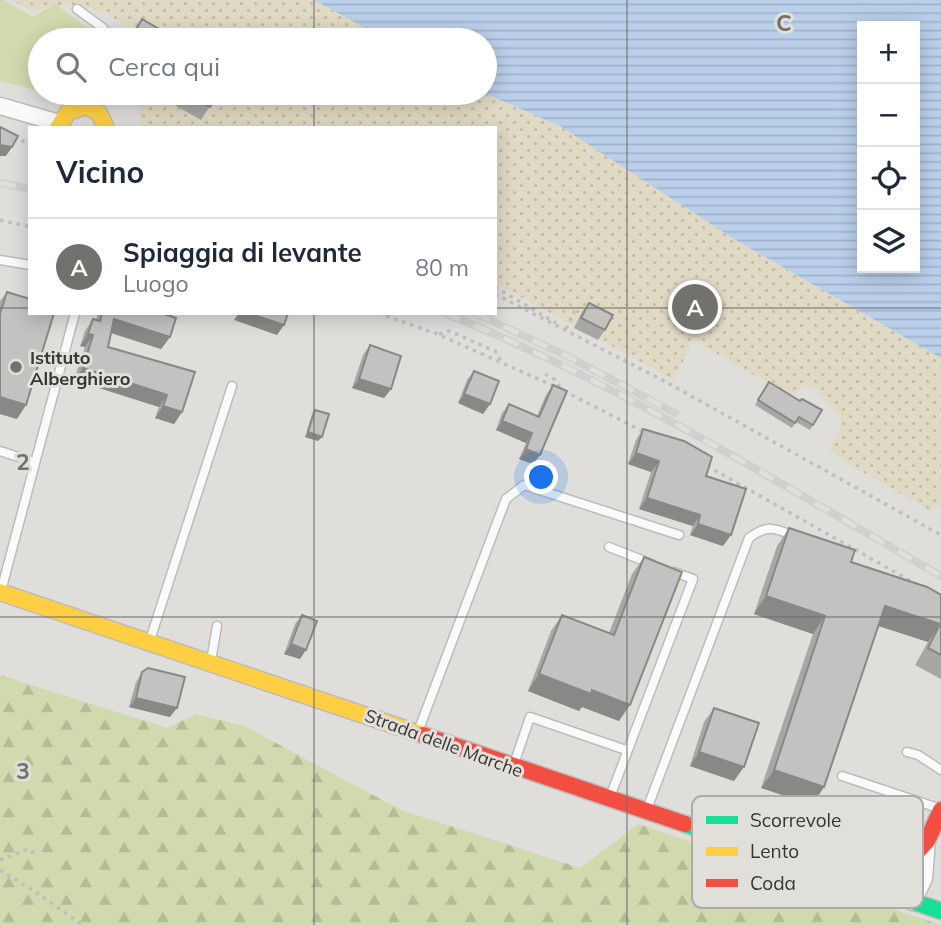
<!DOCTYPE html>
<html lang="it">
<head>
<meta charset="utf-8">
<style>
  body { margin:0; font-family:Mulish,sans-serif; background:#f2f2f3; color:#1f2937 }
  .controls { position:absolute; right:21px; top:21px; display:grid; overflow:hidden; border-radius:0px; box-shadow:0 4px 18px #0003 }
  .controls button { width:63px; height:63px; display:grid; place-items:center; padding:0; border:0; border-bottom:2px solid #e0e1e3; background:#fff; color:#1f2937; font:35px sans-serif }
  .you { position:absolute; left:542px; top:478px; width:24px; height:24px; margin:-18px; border:5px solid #fff; border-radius:50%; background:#1a73e8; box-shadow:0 0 0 10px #1a73e833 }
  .badge { display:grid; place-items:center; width:46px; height:46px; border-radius:50%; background:#72716e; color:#fff; font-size:23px; font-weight:700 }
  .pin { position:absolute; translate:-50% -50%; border:4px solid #fff; box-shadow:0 2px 7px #0006 }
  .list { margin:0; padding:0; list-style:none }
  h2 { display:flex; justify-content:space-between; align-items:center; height:91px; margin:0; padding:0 28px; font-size:30px }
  h2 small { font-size:23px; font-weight:400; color:#747a83 }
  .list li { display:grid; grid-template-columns:46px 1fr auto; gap:21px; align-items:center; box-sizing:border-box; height:98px; padding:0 28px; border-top:2px solid #e0e1e3 }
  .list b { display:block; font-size:26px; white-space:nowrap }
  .list p { margin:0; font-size:23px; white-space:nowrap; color:#747a83 }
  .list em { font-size:23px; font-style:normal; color:#747a83 }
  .icon { flex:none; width:38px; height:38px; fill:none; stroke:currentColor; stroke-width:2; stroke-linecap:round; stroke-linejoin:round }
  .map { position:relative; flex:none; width:941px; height:925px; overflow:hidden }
  .search { position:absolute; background:#fff; box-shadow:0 4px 18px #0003; left:28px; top:28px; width:469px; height:77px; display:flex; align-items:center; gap:18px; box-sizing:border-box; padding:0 24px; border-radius:38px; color:#747a83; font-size:26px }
  .panel { position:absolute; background:#fff; box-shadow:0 4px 18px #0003; left:28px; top:126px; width:469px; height:189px; border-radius:0px }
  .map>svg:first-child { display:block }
  .forest { fill:url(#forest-firs) }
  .sand { fill:url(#sand-dots) }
  .pitch { fill:#d1daae }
  .water { fill:url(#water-rules); fill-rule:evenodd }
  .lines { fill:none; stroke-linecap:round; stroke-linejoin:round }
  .lane-casing { stroke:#bebcba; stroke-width:11 }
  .street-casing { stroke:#bebcba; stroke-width:19 }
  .fast-casing { stroke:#bebcba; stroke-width:19 }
  .slow-casing { stroke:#bebcba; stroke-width:19 }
  .jam-casing { stroke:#bebcba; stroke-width:19 }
  .path { stroke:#bfbfbe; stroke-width:3.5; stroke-dasharray:3.5 5; stroke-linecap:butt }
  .lane { stroke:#fafafa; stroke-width:8 }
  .street { stroke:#fafafa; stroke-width:16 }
  .fast { stroke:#16e098; stroke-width:16 }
  .slow { stroke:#ffcf43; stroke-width:16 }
  .jam { stroke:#f24e42; stroke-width:16 }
  .rail-casing { stroke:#d0d0cf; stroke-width:8 }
  .rail { stroke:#e1dfda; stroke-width:5; stroke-dasharray:16; stroke-linecap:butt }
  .wall { fill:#a8a7a5 }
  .shaded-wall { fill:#888886 }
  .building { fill:#c3c2c0; stroke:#888886; stroke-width:2 }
  .grid { fill:none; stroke:#72716e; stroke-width:2; stroke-opacity:0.55 }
  .poi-dot { fill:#72716e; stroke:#e1dfda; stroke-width:2.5 }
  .labels { text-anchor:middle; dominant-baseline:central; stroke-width:6; stroke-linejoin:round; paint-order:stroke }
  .poi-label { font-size:18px; font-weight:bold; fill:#373634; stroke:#e1dfda; text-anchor:start }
  .street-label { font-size:18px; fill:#373634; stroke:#e1dfda }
  .key { fill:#e1dfda; stroke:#aeaca8; stroke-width:2 }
  .key-label { font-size:19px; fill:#373634 }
  .grid-label { font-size:23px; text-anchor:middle; font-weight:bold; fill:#72716e; stroke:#e1dfda; stroke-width:6; stroke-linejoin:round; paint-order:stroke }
</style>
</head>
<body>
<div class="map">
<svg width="941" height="925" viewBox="0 0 941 925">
  <defs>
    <pattern id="forest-firs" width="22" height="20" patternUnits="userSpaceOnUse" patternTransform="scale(1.75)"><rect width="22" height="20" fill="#d1daae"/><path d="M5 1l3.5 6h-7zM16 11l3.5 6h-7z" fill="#b4bc96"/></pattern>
    <pattern id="sand-dots" width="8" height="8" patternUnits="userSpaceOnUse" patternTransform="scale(1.75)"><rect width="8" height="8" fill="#e0dac4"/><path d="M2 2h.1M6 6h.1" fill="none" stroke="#c1bca9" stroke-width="1.8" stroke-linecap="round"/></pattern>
    <pattern id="water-rules" width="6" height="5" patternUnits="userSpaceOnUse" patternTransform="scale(1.75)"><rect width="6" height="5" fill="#bacfea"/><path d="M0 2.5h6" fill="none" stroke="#a0b2c9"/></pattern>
  </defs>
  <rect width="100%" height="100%" fill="#e0dedb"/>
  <path class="forest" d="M0 675 167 728 196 714 244 726 401 810 580 868 638 824 941 925H0Z"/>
  <path class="sand" d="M12 0H314L387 40H125L131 28C92 4 76 0 31 11Z
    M126 93H484L560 126 734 239 941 358V508L936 505 931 511 848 464 829 449 842 424 838 416 814 387 803 385 795 396 755 376 693 340 674 380 495 283V128H140L139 104Z"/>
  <path class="pitch" d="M0 0H4L33 17 55 4 92 31 96 40H40V91L0 81Z"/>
  <path class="water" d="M314 0H941V358L734 239 560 126 484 93 485 40H387ZM862 26H915V268H862Z"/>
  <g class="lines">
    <g class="lane-casing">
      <path id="lane" d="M77 9 103 28 106 40
        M0 260 30 265
        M0 451 34 462
        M609 547 652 564
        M1 591 75 313
        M150 640 232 386
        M211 661 217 626
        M419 729 506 499 524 485 679 535
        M907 752 918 755 941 770
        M514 764 530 717 626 750
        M842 776 941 809
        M610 797 693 579 674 572
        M647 809 749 538C767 524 776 528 796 537"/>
    </g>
    <g class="street-casing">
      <path id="street" d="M0 106 59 123
        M913 902 924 878 927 841"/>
    </g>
    <g class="fast-casing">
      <path id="fast" d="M685 824 941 911"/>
    </g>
    <g class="slow-casing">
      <path id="slow" d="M58 128 68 112 86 106 99 113 106 128
        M0 592 423 735"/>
    </g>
    <g class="jam-casing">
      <path id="jam" d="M423 735 685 824
        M887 893 898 873 927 841 941 810"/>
    </g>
    <path class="path" d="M14 136 30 145
      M0 220 30 227
      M495 287 556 323
      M495 294 666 382 941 535
      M378 313 437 334 554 386
      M566 329 577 306
      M439 334 449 331 495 351 501 361
      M545 374 556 380 561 390
      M564 391 644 432
      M707 466 916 584
      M0 860 28 849 38 856
      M0 870 34 891 83 925"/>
    <use href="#lane" class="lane"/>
    <use href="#street" class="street"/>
    <use href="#fast" class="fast"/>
    <use href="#slow" class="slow"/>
    <use href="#jam" class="jam"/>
    <g class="rail-casing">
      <path id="rail" d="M0 183 30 189
        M445 313C618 383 779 483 941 576
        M475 313 567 356 675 413"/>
    </g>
    <use href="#rail" class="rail"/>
  </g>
  <path class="wall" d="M158 93H218L201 120 157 95Z
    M7 292 17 419 0 414V301Z
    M589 303 605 330 598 340 574 328 582 312Z
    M98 313H161L170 337 161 349 111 333 108 347 195 372 182 412 174 424 155 418 159 407 74 380 85 347 80 346 85 331 93 319 96 320Z
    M370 345 391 389 384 398 352 388 363 355Z
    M474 371 490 404 483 414 458 403 467 380Z
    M769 382 813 425 810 430 796 422 792 428 755 405Z
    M553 385 540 455 533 464 519 459 526 443 496 430 502 413 509 404 537 416 546 395Z
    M315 410 318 441 305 437 312 414Z
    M643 429 706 476 723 546 690 535 693 526 639 509 651 472 628 464 636 440Z
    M789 528 851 562 941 595V679L915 665 928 642 878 625 824 787 812 805 761 788 813 634 754 614 777 546Z
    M644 557 619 721 582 707 579 711 528 691 551 631 562 615 609 633 632 574Z
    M302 615 300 659 284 654 295 624Z
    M142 672 170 717 129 707 136 682Z
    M714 708 734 781 690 766 704 722Z"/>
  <path class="shaded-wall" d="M0 145 12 147 6 156H0Z
    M239 313H248L284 325 277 335 234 320Z
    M114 319 170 337 161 349 105 331Z
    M88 334 93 335 85 347 80 346Z
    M83 368 167 395 159 407 74 380Z
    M359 379 391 389 384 398 352 388Z
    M464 394 490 404 483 414 458 403Z
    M0 397 26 405 17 419 0 414Z
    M163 406 182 412 174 424 155 418Z
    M502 421 532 433 526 443 496 430Z
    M308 432 322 437 318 441 305 437Z
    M526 449 540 455 533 464 519 459Z
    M636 453 659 461 651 472 628 464Z
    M647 498 700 515 693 526 639 509Z
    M698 524 731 535 723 546 690 535Z
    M766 596 825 616 813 634 754 614Z
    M885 606 940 624 928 642 872 624Z
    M291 644 306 650 300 659 284 654Z
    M539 674 592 690 630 705 619 721 582 707 579 711 528 691Z
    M136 698 177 708 170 717 129 707Z
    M699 752 744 767 734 781 690 766Z
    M774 770 824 787 812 805 761 788Z"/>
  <path class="building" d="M142 19 178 40H130Z
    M184 93H218L210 107Z
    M0 127 18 136 12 147 0 145Z
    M7 292 30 299V313H54L26 405 0 397V314Z
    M589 303 613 315 605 330 581 318Z
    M102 313H161L176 318 170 337 114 319 108 347 195 372 182 412 163 406 167 395 83 368 93 335 88 334 93 319 100 321Z
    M248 313H288L284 325Z
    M370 345 401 356 391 389 359 379Z
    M474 371 499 381 490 404 464 394Z
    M769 382 800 401 802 399 822 410 813 425 799 417 795 423 758 400Z
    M553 385 567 391 540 455 526 449 532 433 502 421 509 404 539 417Z
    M315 410 329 414 322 437 308 432Z
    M643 429 684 441 712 457 706 476 746 489 731 535 698 524 700 515 647 498 659 461 636 453Z
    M789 528 855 550 851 562 927 587 941 595V655L928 648 940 624 885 606 824 787 774 770 825 616 766 596Z
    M644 557 682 572 630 705 592 690 591 694 539 674 562 615 614 635Z
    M302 615 317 621 306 650 291 644Z
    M148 668 185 677 177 708 136 698 142 672Z
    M714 708 759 723 744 767 699 752Z"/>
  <path class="grid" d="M314 0V40M627 0V925M314 93V128M0 308H30M495 308H941M314 313V925M0 617H941"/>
  <circle class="poi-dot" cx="16" cy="367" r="7"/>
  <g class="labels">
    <g class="poi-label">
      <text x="30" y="357">Istituto<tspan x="30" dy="21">Alberghiero</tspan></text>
    </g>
    <g class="street-label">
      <text transform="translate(444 743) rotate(20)">Strada delle Marche</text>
    </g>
  </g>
  <rect x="692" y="796" width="231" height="112" rx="10" class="key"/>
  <rect x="706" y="816" width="32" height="8" fill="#16e098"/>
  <rect x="706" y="847" width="32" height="9" fill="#ffcf43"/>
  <rect x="706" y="879" width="32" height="8" fill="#f24e42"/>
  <g class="key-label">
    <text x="750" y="827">Scorrevole</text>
    <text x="750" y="858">Lento</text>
    <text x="750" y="890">Coda</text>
  </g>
  <g class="grid-label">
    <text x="784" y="31">C</text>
    <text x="23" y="470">2</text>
    <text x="23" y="779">3</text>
  </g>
</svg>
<div class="controls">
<button>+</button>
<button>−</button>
<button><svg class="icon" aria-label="locate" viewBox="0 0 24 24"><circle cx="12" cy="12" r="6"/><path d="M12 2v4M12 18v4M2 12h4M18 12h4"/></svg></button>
<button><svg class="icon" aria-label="layers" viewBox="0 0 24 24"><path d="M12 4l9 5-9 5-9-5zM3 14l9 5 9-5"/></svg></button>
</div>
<div class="you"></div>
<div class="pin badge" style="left:695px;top:307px">A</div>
<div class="search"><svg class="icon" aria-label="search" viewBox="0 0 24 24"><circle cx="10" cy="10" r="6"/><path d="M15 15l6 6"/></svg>Cerca qui</div>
<section class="panel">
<h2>Vicino<small></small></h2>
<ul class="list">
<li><span class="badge">A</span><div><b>Spiaggia di levante</b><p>Luogo</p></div><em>80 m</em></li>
</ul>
</section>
</div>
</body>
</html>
